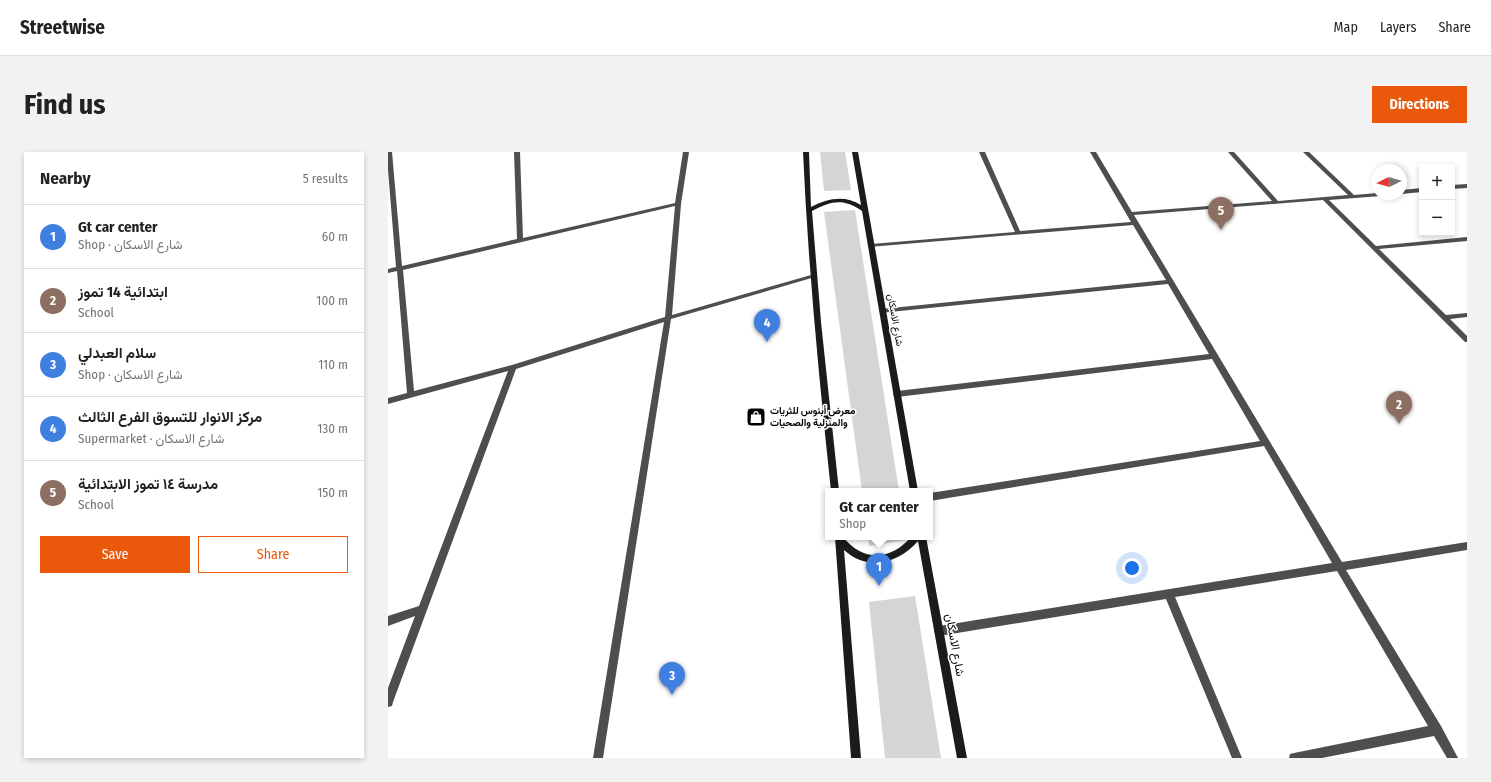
<!DOCTYPE html>
<html lang="en">
<head>
<meta charset="utf-8">
<style>
  body { margin:0; font-family:"Fira Sans Condensed",Vazirmatn,sans-serif; background:#f2f2f2; color:#222 }
  .controls { position:absolute; right:12px; top:12px; display:grid; overflow:hidden; border-radius:0px; box-shadow:0 2px 6px #0003 }
  .controls button { width:36px; height:36px; display:grid; place-items:center; padding:0; border:0; border-bottom:1px solid #e0e0e0; background:#fff; color:#222; font:20px sans-serif }
  .compass { position:absolute; left:983px; top:12px; width:36px; height:36px; border-radius:50%; background:#fff; box-shadow:0 2px 6px #0003; rotate:264deg }
  .you { position:absolute; left:744px; top:416px; width:14px; height:14px; margin:-10px; border:3px solid #fff; border-radius:50%; background:#1a73e8; box-shadow:0 0 0 6px #1a73e833 }
  .badge { display:grid; place-items:center; width:26px; height:26px; border-radius:50%; background:#ea580c; color:#fff; font-size:13px; font-weight:700 }
  .pin { position:absolute; translate:-50% -33px; filter:drop-shadow(0 1px 2px #0008) }
  .pin::after { content:''; position:absolute; top:21px; width:14px; height:12px; background:inherit; clip-path:polygon(0 0,100% 0,50% 100%) }
  .popup { position:absolute; left:437px; top:336px; width:108px; height:52px; box-sizing:border-box; display:grid; place-content:center; border-radius:0px; background:#fff; filter:drop-shadow(0 1px 3px #0005); font-size:13px; white-space:nowrap; color:#767676 }
  .popup b { font-size:15px; color:#222 }
  .popup::after { content:''; position:absolute; left:50%; top:100%; margin-left:-8px; border:8px solid transparent; border-top-color:#fff }
  .list { margin:0; padding:0; list-style:none }
  h2 { display:flex; justify-content:space-between; align-items:center; height:52px; margin:0; padding:0 16px; font-size:17px }
  h2 small { font-size:13px; font-weight:400; color:#767676 }
  .list li { display:grid; grid-template-columns:26px 1fr auto; gap:12px; align-items:center; box-sizing:border-box; height:64px; padding:0 16px; border-top:1px solid #e0e0e0 }
  .list b { display:block; font-size:15px; white-space:nowrap }
  .list p { margin:0; font-size:13px; white-space:nowrap; color:#767676 }
  .list em { font-size:13px; font-style:normal; color:#767676 }
  .actions { display:flex; gap:8px; padding:12px 16px }
  .actions a { flex:1; padding:9px 0; border:1px solid #ea580c; border-radius:0px; text-align:center; font-size:14px; color:#ea580c }
  .actions .main { background:#ea580c; color:#fff }
  .map { position:relative; flex:none; width:1079px; height:606px; overflow:hidden; border-radius:0px }
  header { display:flex; align-items:center; gap:24px; box-sizing:border-box; height:56px; padding:0 20px; background:#fff; border-bottom:1px solid #e0e0e0 }
  header strong { font-size:19px }
  nav { display:flex; gap:22px; margin-inline-start:auto; font-size:14px }
  .intro { display:flex; align-items:center; justify-content:space-between; box-sizing:border-box; height:96px; padding:0 24px }
  h1 { margin:0; font-size:28px }
  .button { padding:10px 18px; border-radius:0px; background:#ea580c; color:#fff; font-size:14px; font-weight:700 }
  main { display:flex; gap:24px; padding:0 24px }
  aside { flex:1; background:#fff; border-radius:0px; box-shadow:0 2px 6px #0003 }
  .map>svg:first-child { display:block }
  .green { fill:#d5d5d5 }
  .lines { fill:none; stroke-linecap:round; stroke-linejoin:round }
  .street { fill:#4e4e4e; fill-rule:evenodd }
  .secondary { fill:#1b1b1b; fill-rule:evenodd }
  .labels { text-anchor:middle; dominant-baseline:central; stroke-width:3; stroke-linejoin:round; paint-order:stroke }
  .street-label { font-size:10px; fill:#000; stroke:#fff }
  .poi-label { font-size:10px; font-weight:bold; fill:#000; stroke:#fff; text-anchor:start }
  .near-street-label { font-size:12px; fill:#000; stroke:#fff }
</style>
</head>
<body>
<header>
<strong>Streetwise</strong>
<nav><a>Map</a><a>Layers</a><a>Share</a></nav>
</header>
<div class="intro"><h1>Find us</h1><a class="button">Directions</a></div>
<main>
<aside>
<h2>Nearby<small>5 results</small></h2>
<ul class="list">
<li><span class="badge" style="background:#3f7fe0">1</span><div><b>Gt car center</b><p>Shop · شارع الاسكان</p></div><em>60 m</em></li>
<li><span class="badge" style="background:#8d6e63">2</span><div><b>ابتدائية 14 تموز</b><p>School</p></div><em>100 m</em></li>
<li><span class="badge" style="background:#3f7fe0">3</span><div><b>سلام العبدلي</b><p>Shop · شارع الاسكان</p></div><em>110 m</em></li>
<li><span class="badge" style="background:#3f7fe0">4</span><div><b>مركز الانوار للتسوق الفرع الثالث</b><p>Supermarket · شارع الاسكان</p></div><em>130 m</em></li>
<li><span class="badge" style="background:#8d6e63">5</span><div><b>مدرسة ١٤ تموز الابتدائية</b><p>School</p></div><em>150 m</em></li>
</ul>
<div class="actions"><a class="main">Save</a><a>Share</a></div>
</aside>
<div class="map">
<svg width="1079" height="606" viewBox="0 0 1079 606">
  <rect width="100%" height="100%" fill="#fff"/>
  <path class="green" d="M432 0H457L463 38 436 39Z
    M467 58 511 339H474L436 60Z
    M480 385H518V388L481 394Z
    M527 444 553 606H497L481 450Z"/>
  <g class="lines">
    <path class="street" d="M0 0H4L14 114 129 87 126 0H132L135 86 287 51 295 0H301L293 52 284 163 423 123 425 122 428 124 427 125 283 167 215 606H205L276 170 128 217 5 550 4 554 0 555V536L27 464 0 474V464L31 454 120 219 0 252V246L19 241 9 119 0 121V117L8 115 0 18ZM287 54 277 165 124 213 26 239 15 118Z
      M591 0H597L632 79 743 70 702 0H708L744 60 884 49 840 0H846L890 49 960 43 915 0H921L966 43 989 41V42H996L993 44 941 48 988 94 1079 85V89L991 97 1058 163 1079 161V165L1062 167 1079 184V190H1077L935 48 746 63 954 410 1079 390V398L958 418 1053 574 1070 606H1059L1046 584 934 606H901L902 602 906 601 1040 574 949 419 787 445 854 606H844L778 447 551 484 548 482 546 479 548 476 551 474 944 411 876 294 542 349V341L872 289 824 207 509 245 506 244 505 242 506 240 509 239 821 202 780 132 492 161V157H494L778 128 745 73 481 95V93L483 92 627 80Z
      M1079 32V36L1064 37V33Z
      M1034 36V40L1013 42V38Z"/>
    <path class="secondary" d="M415 0H421L423 55C440 46 457 43 473 53L464 0H470L530 339H522L474 59C455 46 444 49 424 59L433 170 451 339H443C431 226 420 113 415 0Z
      M447 385H455C475 410 502 409 523 385H538L579 606H569L530 389C511 411 480 420 456 398L473 606H463Z"/>
  </g>
  <defs>
    <g id="shop-square" transform="scale(1)"><rect x="-9" y="-9" width="18" height="18" rx="4" fill="#000" stroke="#fff"/><path d="M-5-2.5h2.3a2.7 3.5 0 0 1 5.4 0H5L5.5 6h-11ZM-1.5-2.5h3a1.5 2.3 0 0 0-3 0Z" fill="#fff"/></g>
  </defs>
  <g fill-rule="evenodd">
    <use href="#shop-square" x="368" y="265"/>
  </g>
  <g class="labels">
    <g class="street-label">
      <text transform="translate(507 168) rotate(80)">شارع الاسكان</text>
    </g>
    <g class="poi-label">
      <text x="382" y="259">معرض أبنوس للثريات<tspan x="382" dy="12">والمنزلية والصحيات</tspan></text>
    </g>
    <g class="near-street-label">
      <text transform="translate(567 493) rotate(80)">شارع الاسكان</text>
    </g>
  </g>
</svg>
<div class="controls">
<button>+</button>
<button>−</button>
</div>
<svg class="compass" viewBox="-18 -18 36 36"><path d="M0-13l5 13h-10z" fill="#e53935"/><path d="M0 13l5-13h-10z" fill="#767676"/></svg>
<div class="you"></div>
<div class="pin badge" style="left:491px;top:434px;background:#3f7fe0">1</div>
<div class="popup"><b>Gt car center</b>Shop</div>
<div class="pin badge" style="left:1011px;top:272px;background:#8d6e63">2</div>
<div class="pin badge" style="left:284px;top:543px;background:#3f7fe0">3</div>
<div class="pin badge" style="left:379px;top:190px;background:#3f7fe0">4</div>
<div class="pin badge" style="left:833px;top:78px;background:#8d6e63">5</div>
</div>
</main>
</body>
</html>
